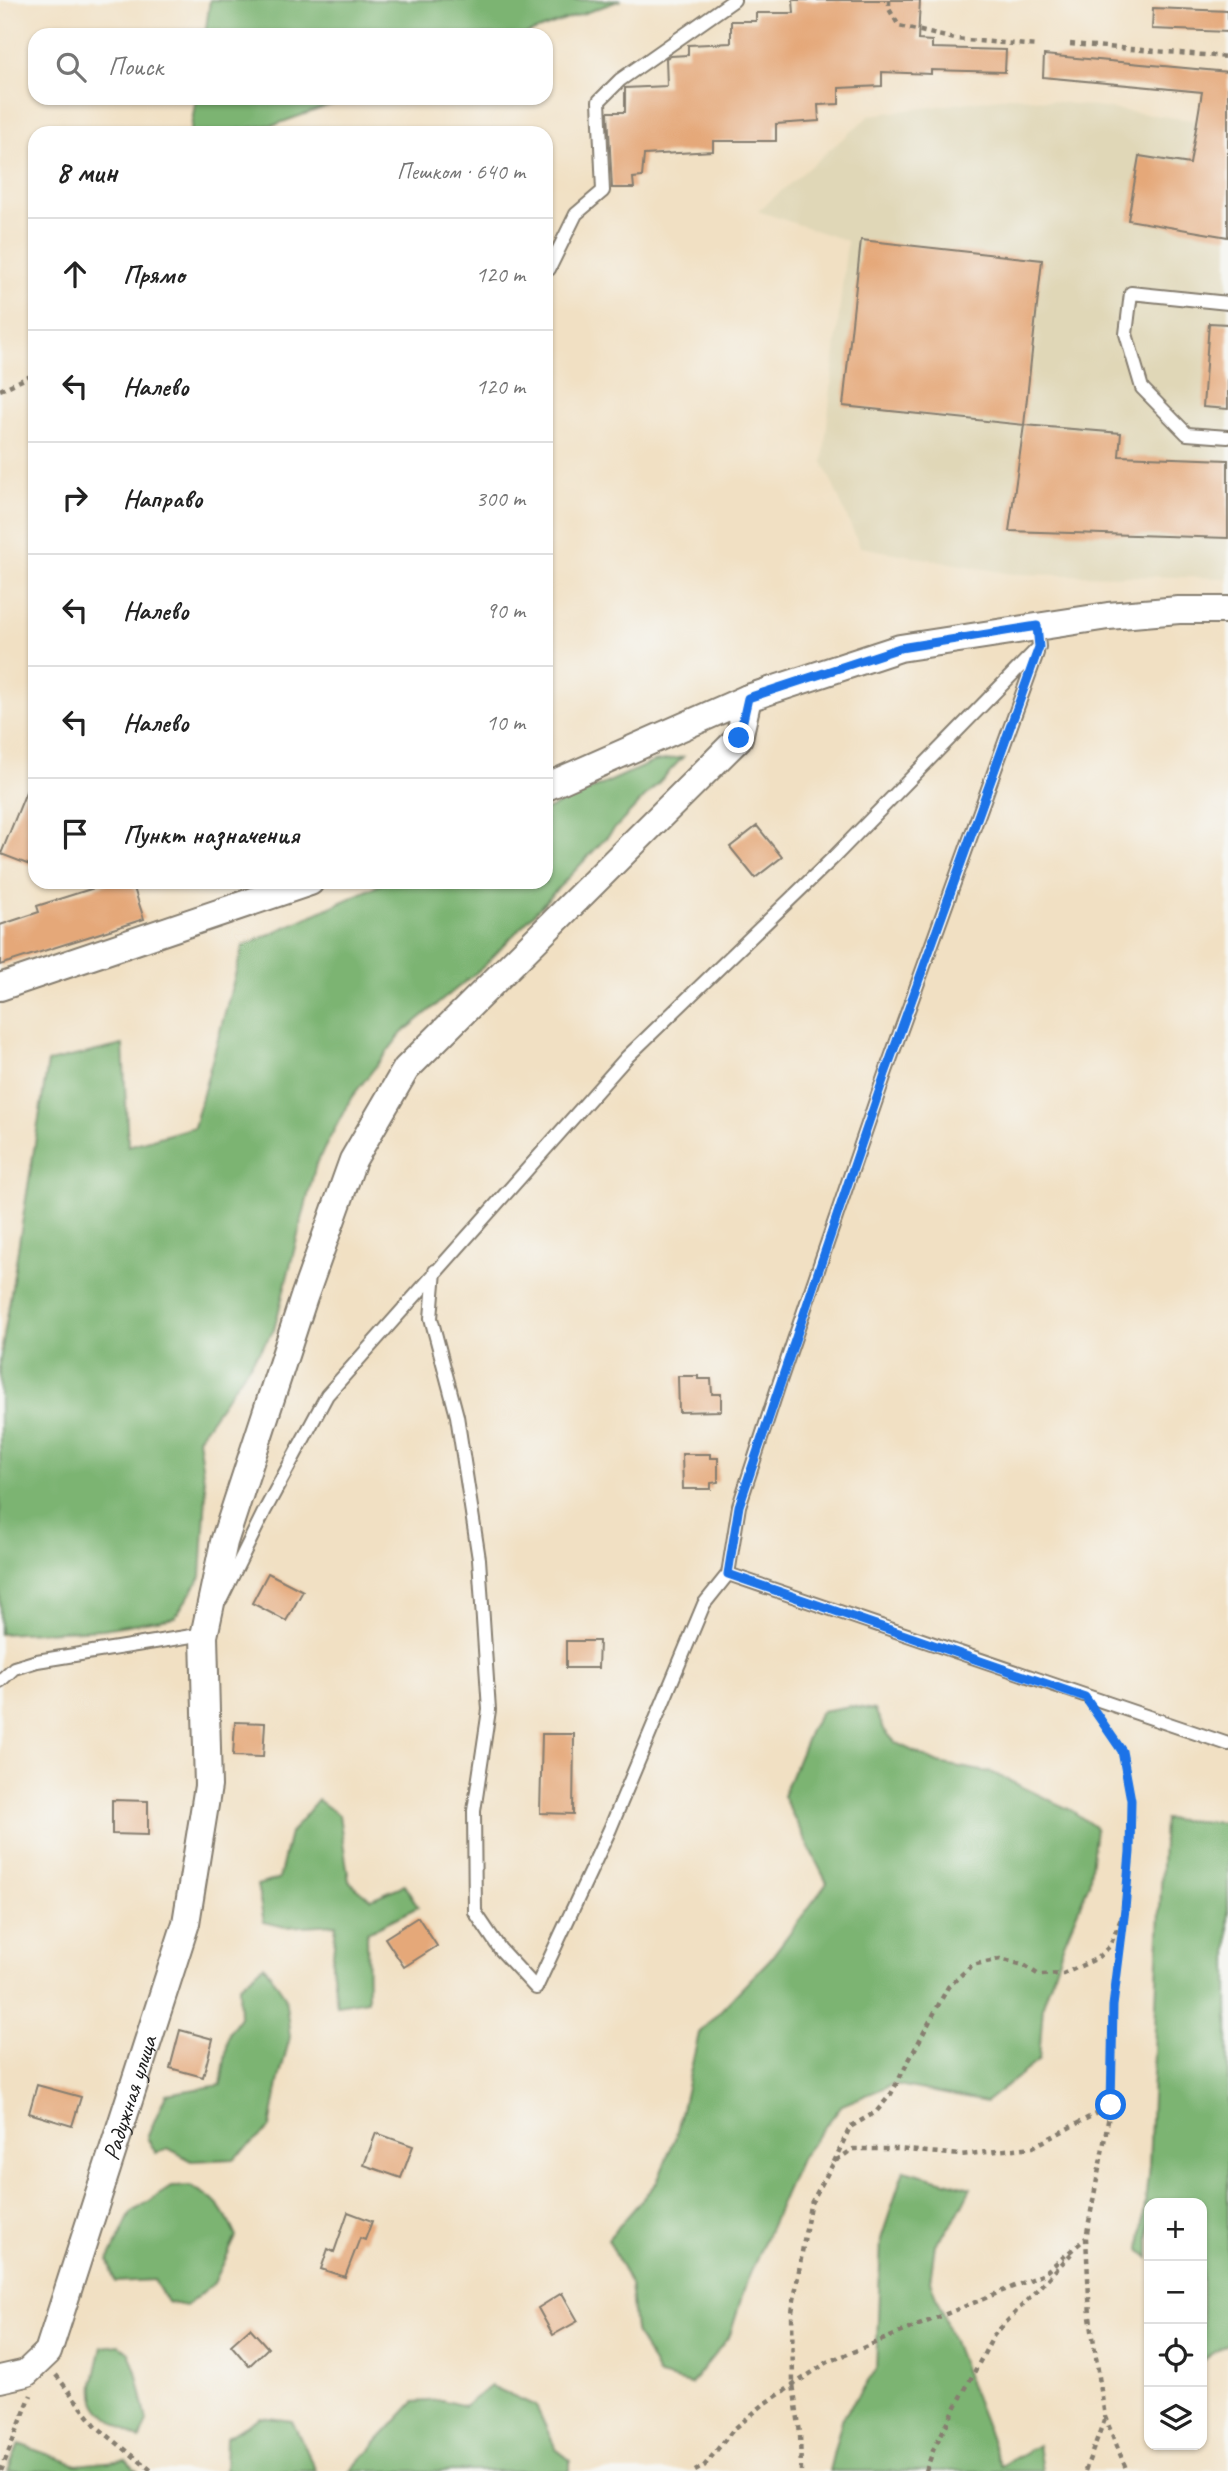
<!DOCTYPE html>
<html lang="ru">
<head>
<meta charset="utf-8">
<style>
  body { margin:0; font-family:Caveat,sans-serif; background:#f6f6f6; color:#222 }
  .controls { position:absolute; right:21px; bottom:21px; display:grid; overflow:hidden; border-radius:14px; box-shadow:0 2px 5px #0004 }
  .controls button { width:63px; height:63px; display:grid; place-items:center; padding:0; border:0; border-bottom:2px solid #e0e0e0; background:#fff; color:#222; font:35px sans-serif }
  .stop { position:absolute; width:21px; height:21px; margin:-16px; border:5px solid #1a73e8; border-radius:50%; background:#fff }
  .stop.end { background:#1a73e8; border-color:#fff; box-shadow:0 2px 7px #0008 }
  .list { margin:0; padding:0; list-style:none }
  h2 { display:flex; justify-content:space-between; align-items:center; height:91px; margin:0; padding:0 28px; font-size:30px }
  h2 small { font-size:23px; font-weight:400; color:#767676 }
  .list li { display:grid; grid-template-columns:46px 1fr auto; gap:21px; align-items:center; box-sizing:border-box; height:112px; padding:0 28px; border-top:2px solid #e0e0e0 }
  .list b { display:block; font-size:26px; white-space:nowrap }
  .list em { font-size:23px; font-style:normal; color:#767676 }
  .icon { flex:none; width:38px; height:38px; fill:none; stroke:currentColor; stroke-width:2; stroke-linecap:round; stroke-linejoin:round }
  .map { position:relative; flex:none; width:1228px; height:2471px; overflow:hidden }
  .search { position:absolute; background:#fff; box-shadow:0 2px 5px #0004; left:28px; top:28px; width:525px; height:77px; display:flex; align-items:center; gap:18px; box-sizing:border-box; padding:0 24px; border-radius:21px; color:#767676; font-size:26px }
  .panel { position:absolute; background:#fff; box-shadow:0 2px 5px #0004; left:28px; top:126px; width:525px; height:763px; border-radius:21px }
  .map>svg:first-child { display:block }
  .built { fill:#e0d7b7 }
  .forest { fill:#7bb472; stroke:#4c6847; stroke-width:2 }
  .building { fill:#e5a879 }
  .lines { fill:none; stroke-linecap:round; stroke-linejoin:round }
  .service-casing { stroke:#867e70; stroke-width:16 }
  .minor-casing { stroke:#867e70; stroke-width:30 }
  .path { stroke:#867e70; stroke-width:4.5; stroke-dasharray:5 5; stroke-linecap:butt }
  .service { stroke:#fff; stroke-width:12 }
  .minor { stroke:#fff; stroke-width:26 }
  .route { stroke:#1a73e8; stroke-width:9 }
  .labels { text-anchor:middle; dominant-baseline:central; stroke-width:5; stroke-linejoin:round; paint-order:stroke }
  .street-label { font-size:24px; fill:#1c1c1c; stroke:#f6f6f2 }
</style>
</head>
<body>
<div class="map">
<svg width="1228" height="2471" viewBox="0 0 1228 2471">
  <rect width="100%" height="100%" fill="#f6f6f2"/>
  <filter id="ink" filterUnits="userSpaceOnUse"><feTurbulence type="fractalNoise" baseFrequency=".0143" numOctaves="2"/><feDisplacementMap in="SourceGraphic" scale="14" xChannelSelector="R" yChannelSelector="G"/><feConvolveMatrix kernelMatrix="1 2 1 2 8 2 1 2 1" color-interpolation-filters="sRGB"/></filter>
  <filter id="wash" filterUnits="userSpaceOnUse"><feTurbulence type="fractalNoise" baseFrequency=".00686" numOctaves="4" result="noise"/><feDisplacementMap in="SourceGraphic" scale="28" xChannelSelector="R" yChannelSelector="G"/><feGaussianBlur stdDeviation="1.57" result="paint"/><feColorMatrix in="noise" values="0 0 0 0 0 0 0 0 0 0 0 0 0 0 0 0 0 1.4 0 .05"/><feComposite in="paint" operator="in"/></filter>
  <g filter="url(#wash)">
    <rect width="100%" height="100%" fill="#f1e0c3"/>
    <path class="built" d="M1015 96 1228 125V578L1012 574 860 547 823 462 847 241 758 211 870 115Z"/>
    <path class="forest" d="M210 0H621L524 35H205Z
      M196 98H350L277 124 217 133H190Z
      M683 757 483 967 402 1033 351 1098 316 1164 274 1330 198 1438 206 1494 201 1577 175 1617 103 1629 0 1634V1361L48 1062 123 1045 128 1146 194 1127 243 946 386 882H546V810L653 762Z
      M850 1706 875 1710 885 1731 896 1743 938 1763 993 1773 1071 1810 1096 1828 1089 1884 1064 1943 1043 2005 1039 2060 986 2102 893 2084 842 2105 801 2157 746 2283 730 2335 691 2384 659 2376 635 2330 630 2284 608 2239 657 2182 676 2136 699 2033 770 1959 827 1883 783 1796 811 1728 822 1711Z
      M318 1800 339 1815 349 1881 371 1899 404 1885 418 1907 367 1932 368 2000 337 2005 332 1965 336 1924 285 1927 264 1922 257 1885 279 1879 290 1833Z
      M1164 1819 1228 1823V2343L1202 2361V2203H1149V2258L1140 2250 1149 2166Z
      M264 1965 285 1996 290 2037 278 2083 270 2128 233 2159 192 2161 168 2148 156 2153 147 2138 166 2094 221 2085 229 2033 240 2017 239 1986Z
      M904 2170 971 2188 954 2221 935 2244 930 2281 1001 2466 1038 2445 1042 2471H829L842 2419 876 2370 881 2239Z
      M190 2186C217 2199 224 2210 236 2237L214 2283 186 2306 167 2302 154 2280 115 2282 108 2261 131 2213 171 2187Z
      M119 2345 129 2353 136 2371 147 2421 140 2439C88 2406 87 2406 102 2347Z
      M491 2386 536 2406 556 2449 570 2460V2471H350L414 2402 442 2400 464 2406Z
      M260 2417 292 2421 316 2471H225L226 2438Z
      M19 2444 77 2465 126 2460 137 2471H8Z"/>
    <g id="blocks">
      <path class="building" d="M793 0H920L918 40 932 41V48L1006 50 1005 72 931 70V74L882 72V86L839 88V104L818 105 819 121 776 124V141H713V151L644 155 642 177 633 178 634 188H612L608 112H625V88L667 86 666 58 670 56 688 55V45L731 43V21H756V13H794Z
        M1153 8 1228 11V32L1152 29Z
        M1044 55 1228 72V237L1128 220 1139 156 1190 164 1202 92 1043 77Z
        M861 240 1042 260 1024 425 843 406Z
        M1209 323 1228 324V409L1203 407Z
        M1024 425 1121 433 1119 456 1228 460V538L1009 531Z
        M34 772H35V867L1 854Z
        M757 826 782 857 755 878 730 847Z
        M113 882H132L144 919 0 965V925L39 912 37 906Z
        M678 1376H698V1379H711L712 1394H721V1411L679 1412Z
        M682 1454H710V1458H718V1482L711 1483V1489H683Z
        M268 1573 303 1591 286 1621 252 1603Z
        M566 1641H599L598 1668H566Z
        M235 1722 265 1723 263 1757 233 1756Z
        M542 1734H574L573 1814 540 1813Z
        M112 1800 148 1801V1835L112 1834Z
        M418 1917 437 1946 404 1967 385 1938Z
        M180 2030 213 2039 203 2077 170 2068Z
        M37 2085 81 2097 72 2126 29 2113Z
        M376 2133 413 2146 401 2178 364 2165Z
        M348 2212 372 2221 365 2240 360 2238 345 2277 321 2269 328 2249 334 2252Z
        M562 2293 578 2321 553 2335 538 2308Z
        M250 2328 268 2348 249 2366 231 2345Z"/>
    </g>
  </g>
  <g filter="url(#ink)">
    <use href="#blocks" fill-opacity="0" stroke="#867e70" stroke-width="2"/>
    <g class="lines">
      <g class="service-casing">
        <path id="service" d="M549 269 576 214 603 191 599 101 620 80 734 0
          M1228 303 1131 293 1126 334 1142 388 1187 434 1228 437
          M435 1271 431 1318 457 1416 479 1559 489 1710 474 1811 475 1912 500 1949 536 1988 610 1829 704 1604 728 1574 1228 1744
          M728 1574 739 1506 780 1381 885 1074 1037 653
          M221 1599 264 1512 327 1395 627 1057 835 856 1039 647 1037 626
          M0 1681 14 1668 37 1661 204 1634"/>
      </g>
      <g class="minor-casing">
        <g id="minor">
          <path d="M546 787 748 698 900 648 1108 616 1179 610H1228"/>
          <path d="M0 987 310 882"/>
          <path id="s1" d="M0 2379 26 2373 48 2352 186 1923 208 1786 204 1636 224 1542 304 1297 353 1160 406 1069 739 738 748 698"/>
        </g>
      </g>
      <path class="path" d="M889 0V9L899 26 955 39 1038 46
        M1070 44 1228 57
        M0 390 35 374
        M1100 1718 1122 1751 1131 1800 1130 1852 1113 2006 1111 2105 1086 2238 1090 2317 1105 2417 1127 2471
        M834 2162 850 2127 876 2112 891 2094 948 1987 972 1965 1000 1959 1024 1965 1039 1975 1063 1974 1096 1959 1110 1946 1122 1916
        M56 2375 97 2427 152 2471
        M1 2471 31 2395
        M695 2471 704 2466 733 2430 763 2405 828 2362 1042 2275 1086 2238
        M801 2471 800 2433 793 2384 792 2312 810 2205 834 2162 853 2149H897L960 2155 1033 2147 1110 2106
        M926 2471 934 2448 994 2335 1071 2254
        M1085 2471 1105 2418"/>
      <use href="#service" class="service"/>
      <use href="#minor" class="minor"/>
    </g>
  </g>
  <g class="lines" filter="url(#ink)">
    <path class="route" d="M739 738 748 698 900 648 1037 626 1039 647 885 1074 739 1506 728 1574 1085 1697 1122 1751 1131 1800 1130 1852 1125 1909 1113 2006 1111 2105"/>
  </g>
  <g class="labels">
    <g class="street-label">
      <text stroke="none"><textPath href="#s1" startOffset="324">Радужная улица</textPath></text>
    </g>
  </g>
</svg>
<div class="controls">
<button>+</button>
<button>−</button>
<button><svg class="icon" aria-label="locate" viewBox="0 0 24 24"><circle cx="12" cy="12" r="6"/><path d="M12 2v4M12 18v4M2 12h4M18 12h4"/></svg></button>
<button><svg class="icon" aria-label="layers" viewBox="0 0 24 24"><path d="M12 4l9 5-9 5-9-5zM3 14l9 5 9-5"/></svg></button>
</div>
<div class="stop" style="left:1111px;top:2105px"></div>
<div class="stop end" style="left:739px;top:738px"></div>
<div class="search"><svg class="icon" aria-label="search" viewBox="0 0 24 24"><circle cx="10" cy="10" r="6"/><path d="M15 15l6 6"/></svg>Поиск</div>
<section class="panel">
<h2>8 мин<small>Пешком · 640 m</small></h2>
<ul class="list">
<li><svg class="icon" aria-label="ahead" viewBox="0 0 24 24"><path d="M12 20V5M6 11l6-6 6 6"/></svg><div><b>Прямо</b></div><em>120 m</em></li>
<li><svg class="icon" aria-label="left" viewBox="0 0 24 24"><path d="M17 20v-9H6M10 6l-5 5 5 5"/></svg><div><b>Налево</b></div><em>120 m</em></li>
<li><svg class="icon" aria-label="right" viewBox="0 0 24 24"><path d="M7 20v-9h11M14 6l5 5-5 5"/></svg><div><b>Направо</b></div><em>300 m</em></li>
<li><svg class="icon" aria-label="left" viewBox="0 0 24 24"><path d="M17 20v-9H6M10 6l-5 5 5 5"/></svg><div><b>Налево</b></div><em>90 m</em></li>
<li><svg class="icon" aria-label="left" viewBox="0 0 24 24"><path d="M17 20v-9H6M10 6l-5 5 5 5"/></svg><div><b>Налево</b></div><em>10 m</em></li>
<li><svg class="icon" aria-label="arrive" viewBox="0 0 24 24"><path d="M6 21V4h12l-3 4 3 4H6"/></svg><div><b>Пункт назначения</b></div></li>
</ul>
</section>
</div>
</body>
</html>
